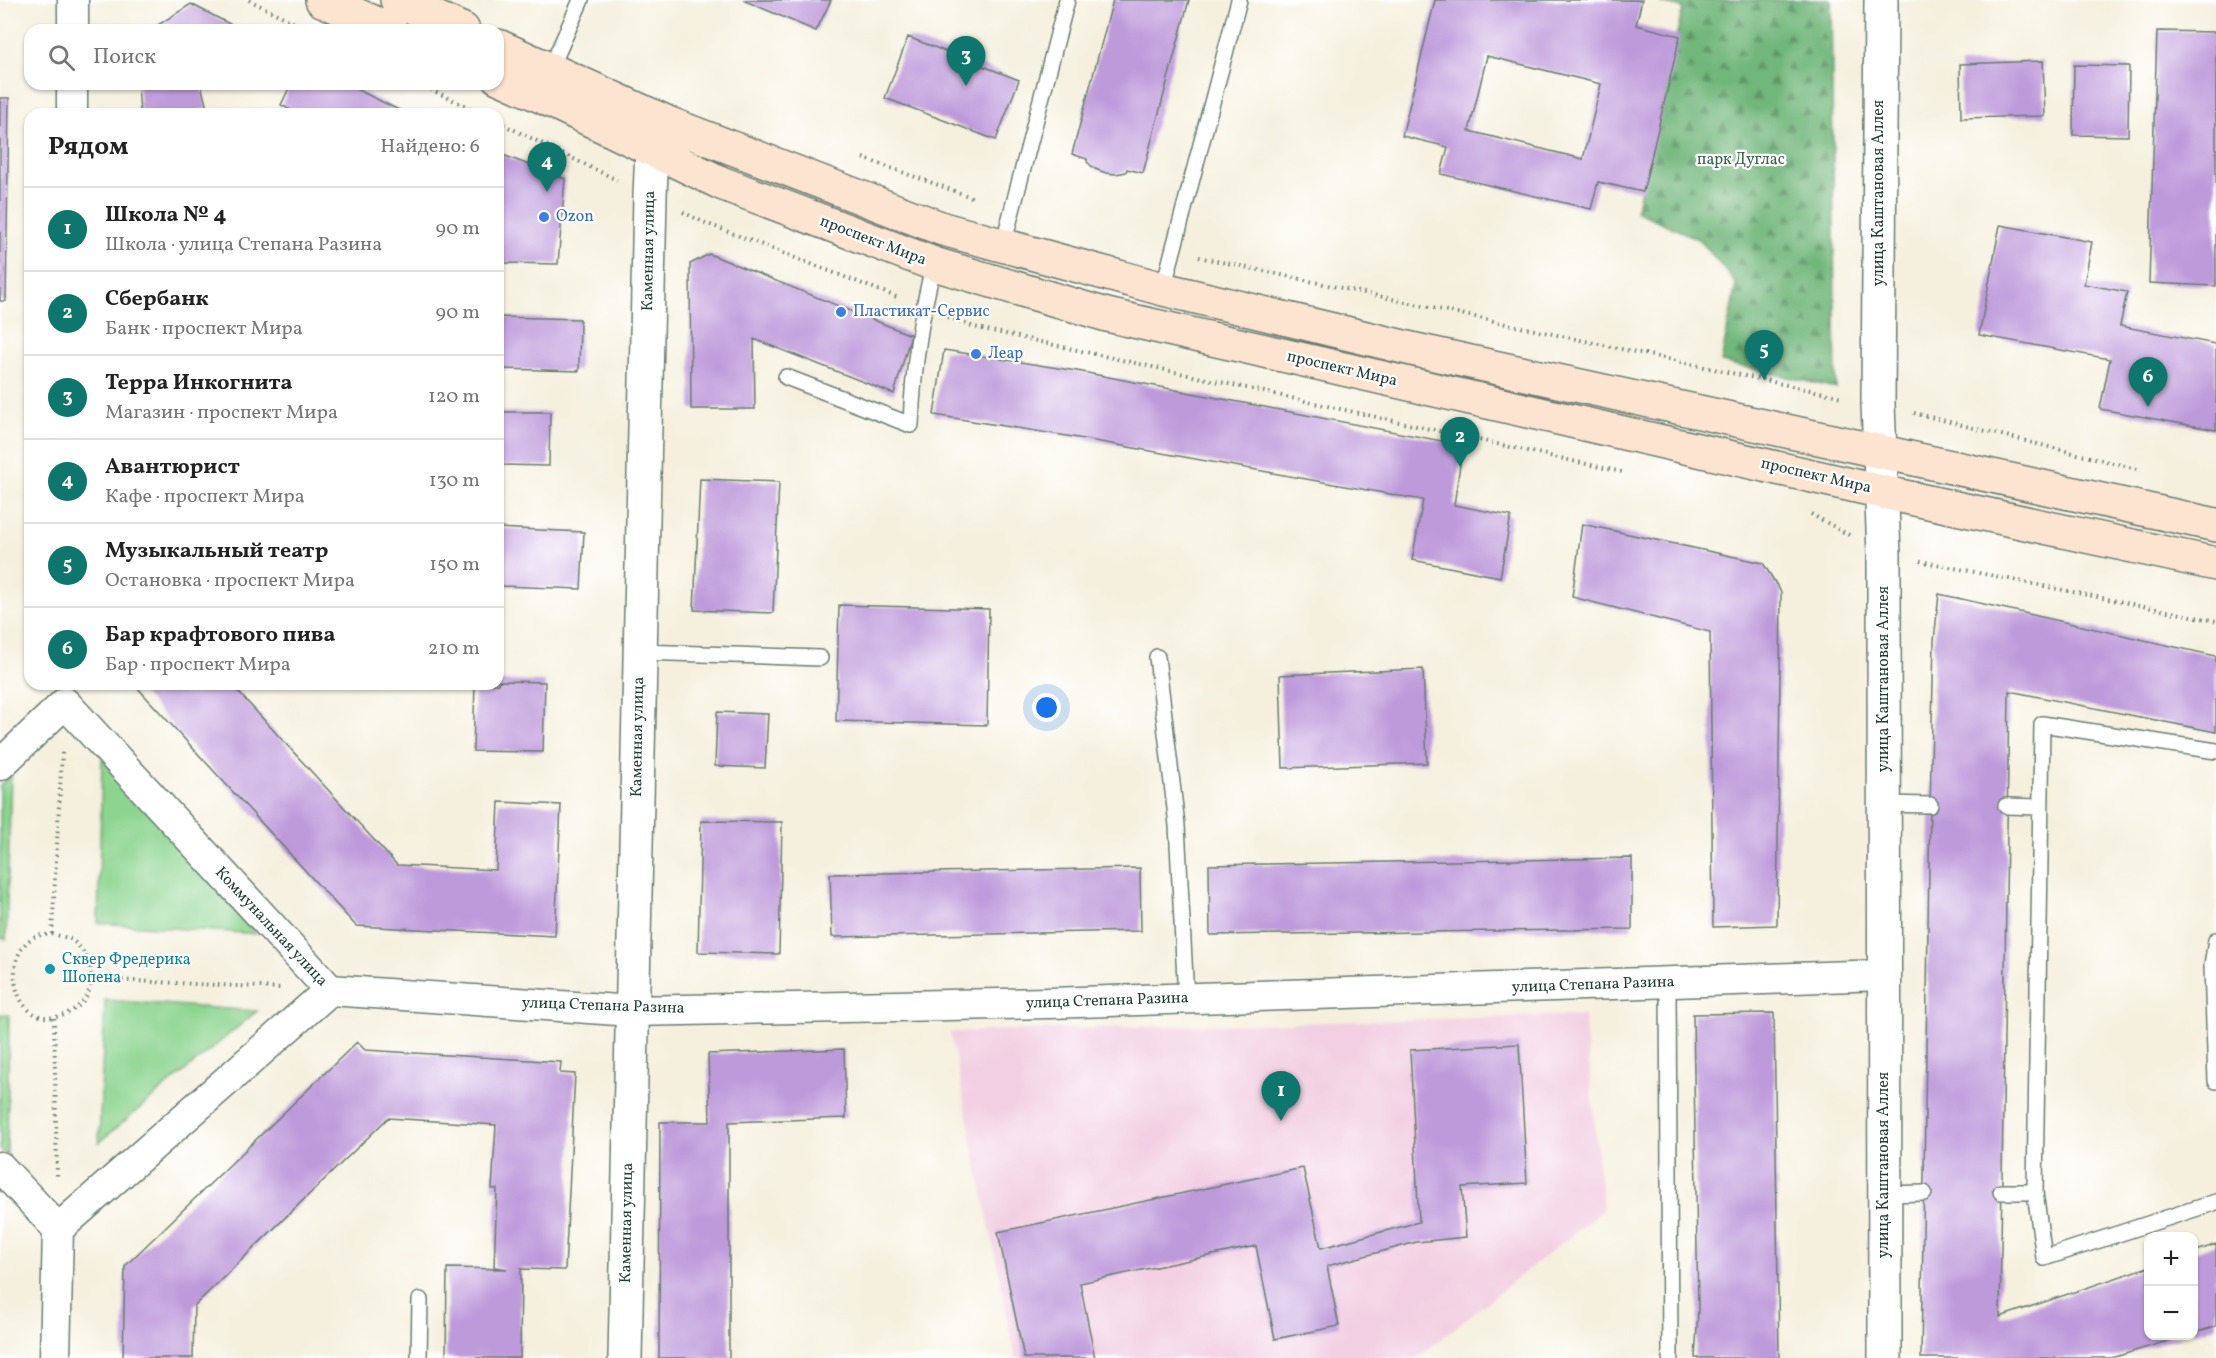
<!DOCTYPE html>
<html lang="ru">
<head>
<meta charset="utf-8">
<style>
  body { margin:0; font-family:Vollkorn,serif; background:#f2f2f2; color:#222 }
  .controls { position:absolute; right:18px; bottom:18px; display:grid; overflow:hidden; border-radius:12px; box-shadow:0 2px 4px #0004 }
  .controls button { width:54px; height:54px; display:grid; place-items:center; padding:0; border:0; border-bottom:2px solid #e0e0e0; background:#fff; color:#222; font:30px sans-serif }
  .you { position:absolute; left:1047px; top:708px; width:21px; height:21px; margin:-15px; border:4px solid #fff; border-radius:50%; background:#1a73e8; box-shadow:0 0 0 9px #1a73e833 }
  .badge { display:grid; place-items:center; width:39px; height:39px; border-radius:50%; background:#0f766e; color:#fff; font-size:20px; font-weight:700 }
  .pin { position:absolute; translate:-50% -50px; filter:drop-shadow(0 2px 3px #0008) }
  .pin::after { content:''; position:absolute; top:32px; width:21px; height:18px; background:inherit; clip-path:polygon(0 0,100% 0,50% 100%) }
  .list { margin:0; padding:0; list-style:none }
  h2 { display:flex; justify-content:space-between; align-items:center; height:78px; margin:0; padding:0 24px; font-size:26px }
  h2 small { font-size:20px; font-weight:400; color:#767676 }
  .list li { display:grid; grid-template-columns:39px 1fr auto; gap:18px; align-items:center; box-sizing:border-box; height:84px; padding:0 24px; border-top:2px solid #e0e0e0 }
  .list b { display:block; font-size:22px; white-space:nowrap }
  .list p { margin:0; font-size:20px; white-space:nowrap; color:#767676 }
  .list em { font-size:20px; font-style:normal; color:#767676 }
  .icon { flex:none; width:33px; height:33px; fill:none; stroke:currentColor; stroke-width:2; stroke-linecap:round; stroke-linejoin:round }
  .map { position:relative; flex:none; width:2216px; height:1358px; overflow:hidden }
  .search { position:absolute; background:#fff; box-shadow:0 2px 4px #0004; left:24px; top:24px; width:480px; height:66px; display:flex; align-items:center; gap:15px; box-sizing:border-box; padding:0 21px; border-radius:18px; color:#767676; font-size:22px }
  .panel { position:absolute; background:#fff; box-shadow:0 2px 4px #0004; left:24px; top:108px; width:480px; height:582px; border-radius:18px }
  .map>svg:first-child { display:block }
  .built { fill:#f2cfe2 }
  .green { fill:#8cd48f; stroke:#568862; stroke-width:1.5 }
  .forest { fill:url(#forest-firs); stroke:#487a57; stroke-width:1.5 }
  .building { fill:#bd9ada; fill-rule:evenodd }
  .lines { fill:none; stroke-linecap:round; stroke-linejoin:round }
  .service-casing { stroke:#6a7c70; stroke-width:18 }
  .minor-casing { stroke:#6a7c70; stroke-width:33 }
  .tertiary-casing { stroke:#6a7c70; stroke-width:36 }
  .secondary-casing { stroke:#6a7c70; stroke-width:36 }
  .path { stroke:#6a7c70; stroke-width:4; stroke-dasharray:1.5 4.5; stroke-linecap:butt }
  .service { stroke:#fff; stroke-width:15 }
  .minor { stroke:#fff; stroke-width:30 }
  .tertiary { stroke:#fff; stroke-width:33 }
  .secondary { stroke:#fde4d1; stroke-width:33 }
  .shop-dot { fill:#3f7fe0; stroke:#fff; stroke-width:2 }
  .culture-dot { fill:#0f9aa8; stroke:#fff; stroke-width:2 }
  .labels { text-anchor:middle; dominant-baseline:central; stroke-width:4.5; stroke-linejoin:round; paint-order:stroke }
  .park-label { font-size:16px; fill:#3a634b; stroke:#fff }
  .street-label { font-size:16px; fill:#1f3d34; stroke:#fff }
  .shop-label { font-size:16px; fill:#366cbe; stroke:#fff; text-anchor:start }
  .culture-label { font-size:16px; fill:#0d838f; stroke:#fff; text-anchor:start }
</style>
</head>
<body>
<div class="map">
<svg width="2216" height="1358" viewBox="0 0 2216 1358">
  <defs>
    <pattern id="forest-firs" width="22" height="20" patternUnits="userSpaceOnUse" patternTransform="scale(1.5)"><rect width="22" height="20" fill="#71b67a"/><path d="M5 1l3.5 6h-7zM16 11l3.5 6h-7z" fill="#5c9565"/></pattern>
  </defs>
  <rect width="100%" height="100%" fill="#fff"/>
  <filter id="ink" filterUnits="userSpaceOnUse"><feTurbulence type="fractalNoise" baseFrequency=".0167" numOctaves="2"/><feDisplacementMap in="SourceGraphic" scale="12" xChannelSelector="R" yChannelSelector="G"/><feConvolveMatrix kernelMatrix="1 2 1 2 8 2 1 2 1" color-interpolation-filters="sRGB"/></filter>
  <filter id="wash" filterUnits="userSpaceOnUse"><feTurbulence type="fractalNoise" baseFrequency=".008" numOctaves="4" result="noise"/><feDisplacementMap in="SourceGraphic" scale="24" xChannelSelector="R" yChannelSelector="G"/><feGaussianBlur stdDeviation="1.35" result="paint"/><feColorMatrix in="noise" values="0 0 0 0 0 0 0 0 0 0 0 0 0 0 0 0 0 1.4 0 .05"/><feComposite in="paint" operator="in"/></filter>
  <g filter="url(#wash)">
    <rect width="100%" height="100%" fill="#f5f0de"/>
    <path class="built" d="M1584 1015 1603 1210 1417 1358H1016L950 1032Z"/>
    <path class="green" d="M102 758 256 934 98 923Z
      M11 775 6 939 0 938V785Z
      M105 1000 257 1011 99 1142Z
      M0 1014 9 1015 7 1156 0 1149Z"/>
    <path class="forest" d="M1662 0H1831L1836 388 1721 362 1736 284 1700 240 1636 211 1683 8 1661 3Z"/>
    <g id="blocks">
      <path class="building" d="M743 0H831L816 31Z
        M1113 0H1189L1143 173 1127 169 1126 172 1116 174 1106 173 1095 169 1087 162V159L1072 154Z
        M1435 0H1642L1636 25 1680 36 1643 192 1598 182 1591 209 1441 174 1448 147 1402 136ZM1487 56 1601 84 1583 159 1469 131Z
        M191 4 218 18 241 30H150Z
        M2157 31 2216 32V286L2149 283Z
        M908 37 1019 80 996 140 885 98Z
        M2043 61 2045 116 1961 118 1960 64Z
        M2074 65 2129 66 2128 136 2073 135Z
        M138 84H201L207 109 186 114H140Z
        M291 84H346L407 114H298L281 105Z
        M0 98H9L6 301H0Z
        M498 153 565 179 558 264 498 263Z
        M2000 225 2092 242 2084 284 2127 292 2120 326 2216 344V430L2100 409 2110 359 1979 335Z
        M709 254 911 335 894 394 754 339 755 409H691L690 264Z
        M499 317 580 319 579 371 498 369Z
        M944 350 1077 371 1463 445 1454 505 1511 516 1500 577 1412 560 1423 500 1067 436 934 415Z
        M498 412H550L549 466 498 465Z
        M700 479 779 482 773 613 694 610Z
        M1582 524 1763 563 1781 592 1777 925 1713 927 1710 632 1572 597Z
        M498 528 584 532 581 589 498 586Z
        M1939 594 2216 656V732L2009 691 2000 1317 2148 1267V1335L2184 1336 2112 1358H1921L1930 805 1934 641Z
        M839 605 989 609 987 725 836 721Z
        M1423 669 1427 763 1283 768 1280 675Z
        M498 681 545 682 543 752 473 751 475 684H498Z
        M134 684H231L397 865 496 870 499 802 561 805 555 936 356 926Z
        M717 712 768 714 765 768 715 766Z
        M701 821 782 822 779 954 698 952Z
        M1632 858V929L1210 935 1209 865Z
        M1140 868 1141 931 832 937 830 874Z
        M1774 1013 1779 1358H1695L1698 1310 1693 1014Z
        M357 1042 365 1050 561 1062 560 1073 575 1074 565 1270 521 1269 520 1358H446L447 1268 507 1269 494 1267 497 1189H492L496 1125 388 1118 194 1306 193 1358H123L125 1266Z
        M1519 1044 1527 1183 1462 1187 1466 1237 1417 1242 1327 1266 1339 1326 1275 1339 1256 1246 1080 1283 1095 1358H1024L998 1232 1303 1168 1321 1248 1419 1222 1410 1050Z
        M844 1049 846 1118 729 1122V1358H659L660 1122H710L708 1054Z
        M2216 1244V1326L2194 1333V1252Z"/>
    </g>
  </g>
  <g filter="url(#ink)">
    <use href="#blocks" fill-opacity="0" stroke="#6a7c70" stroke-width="1.5"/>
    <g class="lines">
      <g class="service-casing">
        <path id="service" d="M550 70 581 0
          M1003 245 1067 0
          M1163 289 1239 0
          M786 377 911 425C913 370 920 317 934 264
          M640 652 820 658
          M1157 657 1177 825 1186 999
          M2216 751 2042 724 2035 1192 2044 1258 2216 1202
          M1883 804 1930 805
          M2006 806 2040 807
          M2216 940 2212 966 2216 1081
          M1668 983 1670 1358
          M2001 1192H2035
          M1884 1194 1924 1193
          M419 1358 420 1300"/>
      </g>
      <g class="minor-casing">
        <path id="minor" d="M73 30V0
          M72 114V84
          M0 765 65 703 330 990
          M330 990 632 1011 1050 1003 1884 975
          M0 1167 58 1229 330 990
          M55 1358 58 1229"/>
      </g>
      <g class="tertiary-casing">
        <path id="tertiary" d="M1881 0 1878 404 1884 554 1885 1358
          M625 1358 650 196 653 125"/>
      </g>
      <g class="secondary-casing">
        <path id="secondary" d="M322 0 391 30
          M397 0 463 30
          M498 46 670 124 943 229 1163 289 1416 350 2216 525
          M498 77 543 97 721 183 934 264 1107 315 1882 492 2216 564"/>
      </g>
      <path class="path" d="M249 0 293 22
        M420 84 482 114
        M498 122 617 180
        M863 158 974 198
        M683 212 703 222 899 298
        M1199 257 1842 397
        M948 317 974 327 1622 472
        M1914 413 2137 469
        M1811 514 1849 535
        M1920 561 2216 621
        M52 934C59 936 68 937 73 941 91 955 97 980 85 999 80 1006 71 1012 63 1015 12 1032 0 955 34 937 39 935 46 935 52 934Z
        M52 934 62 752
        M92 979 280 988
        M54 1018 57 1177"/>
      <use href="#service" class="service"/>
      <use href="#minor" class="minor"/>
      <use href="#tertiary" class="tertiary"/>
      <use href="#secondary" class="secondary"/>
    </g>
  </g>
  <g class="shop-dot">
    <circle cx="544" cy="217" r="6"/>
    <circle cx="841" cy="312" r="6"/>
    <circle cx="976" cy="354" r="6"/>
  </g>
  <circle class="culture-dot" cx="50" cy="969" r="6"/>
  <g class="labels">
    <g class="park-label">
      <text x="1741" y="160">парк Дуглас</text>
    </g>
    <g class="street-label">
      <text transform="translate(1879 193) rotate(-90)">улица Каштановая Аллея</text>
      <text transform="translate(873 241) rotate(21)">проспект Мира</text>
      <text transform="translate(649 251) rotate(-89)">Каменная улица</text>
      <text transform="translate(1342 369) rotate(13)">проспект Мира</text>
      <text transform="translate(1816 476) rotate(13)">проспект Мира</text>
      <text transform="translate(1884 679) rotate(-90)">улица Каштановая Аллея</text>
      <text transform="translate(638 737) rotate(-89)">Каменная улица</text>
      <text transform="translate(271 927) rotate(47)">Коммунальная улица</text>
      <text transform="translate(1593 985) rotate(-2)">улица Степана Разина</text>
      <text transform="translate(1107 1001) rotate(-2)">улица Степана Разина</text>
      <text transform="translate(603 1006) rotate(2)">улица Степана Разина</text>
      <text transform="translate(1884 1165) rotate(-90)">улица Каштановая Аллея</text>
      <text transform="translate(627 1223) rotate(-89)">Каменная улица</text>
    </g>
    <g class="shop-label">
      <text x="556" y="217">Ozon</text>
      <text x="853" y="312">Пластикат-Сервис</text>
      <text x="988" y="354">Леар</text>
    </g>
    <g class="culture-label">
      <text x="62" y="960">Сквер Фредерика<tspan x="62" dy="18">Шопена</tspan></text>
    </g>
  </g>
</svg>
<div class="controls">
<button>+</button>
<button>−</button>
</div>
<div class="you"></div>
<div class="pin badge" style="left:1281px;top:1121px">1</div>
<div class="pin badge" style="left:1460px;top:467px">2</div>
<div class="pin badge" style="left:966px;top:86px">3</div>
<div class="pin badge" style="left:547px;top:192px">4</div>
<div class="pin badge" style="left:1764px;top:380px">5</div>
<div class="pin badge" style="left:2148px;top:407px">6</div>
<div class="search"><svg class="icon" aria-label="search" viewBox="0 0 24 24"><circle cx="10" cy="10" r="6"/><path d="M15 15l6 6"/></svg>Поиск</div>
<section class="panel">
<h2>Рядом<small>Найдено: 6</small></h2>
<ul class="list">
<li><span class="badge">1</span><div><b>Школа № 4</b><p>Школа · улица Степана Разина</p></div><em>90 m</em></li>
<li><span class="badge">2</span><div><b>Сбербанк</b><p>Банк · проспект Мира</p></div><em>90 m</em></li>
<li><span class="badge">3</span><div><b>Терра Инкогнита</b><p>Магазин · проспект Мира</p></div><em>120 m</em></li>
<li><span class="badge">4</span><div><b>Авантюрист</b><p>Кафе · проспект Мира</p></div><em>130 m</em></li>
<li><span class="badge">5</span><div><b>Музыкальный театр</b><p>Остановка · проспект Мира</p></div><em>150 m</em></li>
<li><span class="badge">6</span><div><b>Бар крафтового пива</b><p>Бар · проспект Мира</p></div><em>210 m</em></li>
</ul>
</section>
</div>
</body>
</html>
